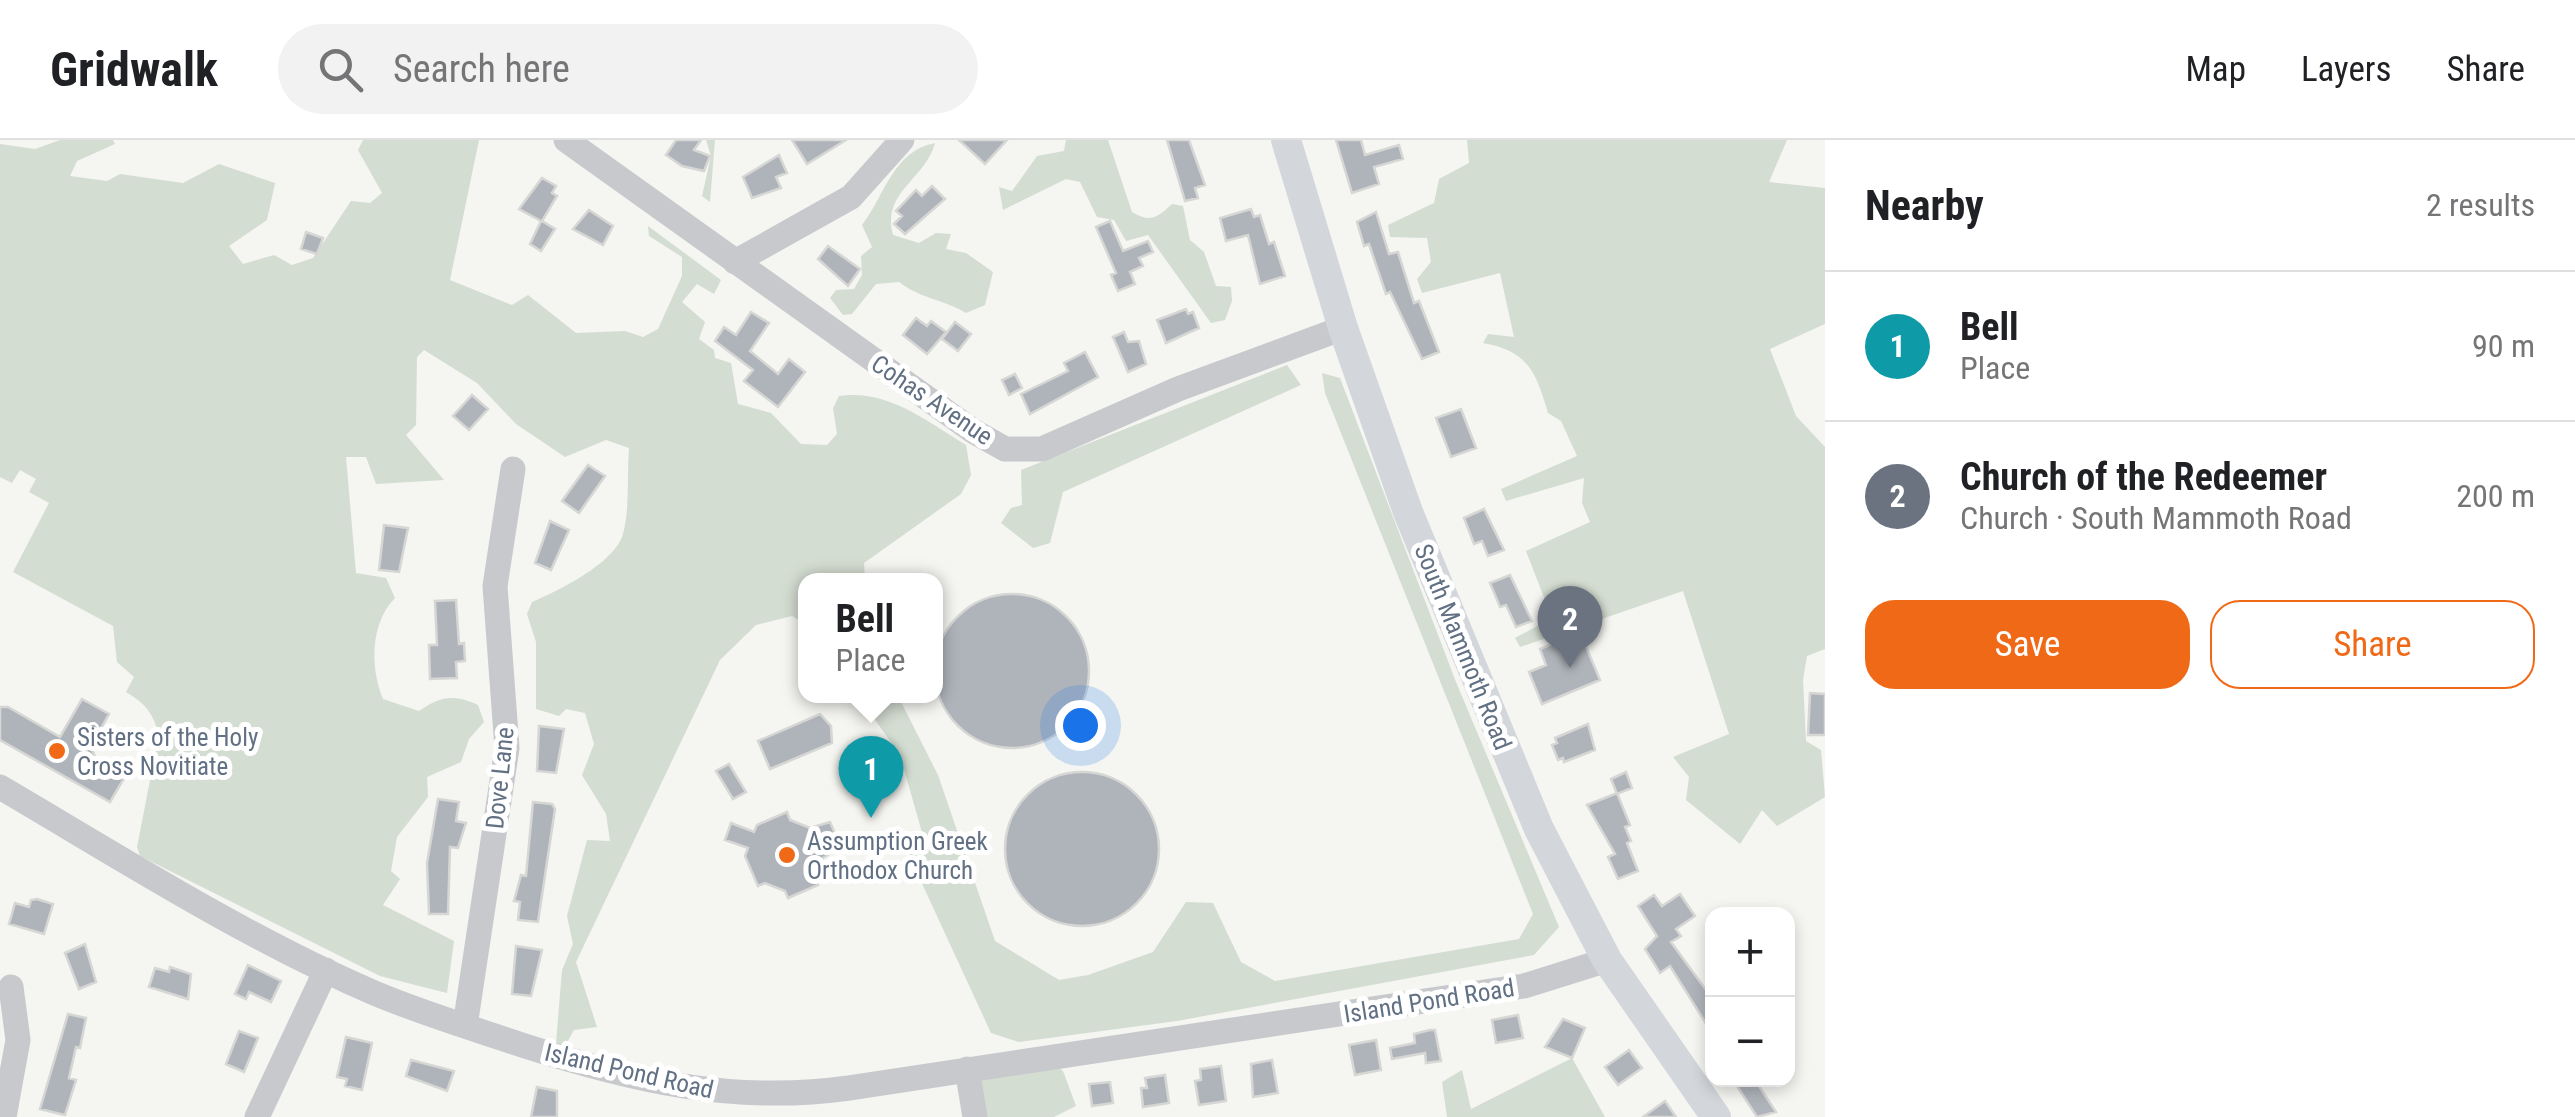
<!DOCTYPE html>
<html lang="en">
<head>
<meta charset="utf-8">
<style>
  body { margin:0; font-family:"Roboto Condensed",sans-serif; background:#f2f2f2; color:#202124 }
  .controls { position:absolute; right:30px; bottom:30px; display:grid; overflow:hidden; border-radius:20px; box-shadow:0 5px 15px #0003 }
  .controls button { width:90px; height:90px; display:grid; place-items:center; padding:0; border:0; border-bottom:2px solid #e0e0e0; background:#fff; color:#202124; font:50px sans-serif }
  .you { position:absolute; left:1080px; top:585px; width:35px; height:35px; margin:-25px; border:8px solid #fff; border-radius:50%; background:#1a73e8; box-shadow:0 0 0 15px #1a73e833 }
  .badge { display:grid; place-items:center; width:65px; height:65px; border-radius:50%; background:#f06916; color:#fff; font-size:32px; font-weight:700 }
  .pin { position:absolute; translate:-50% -82px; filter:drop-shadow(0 2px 5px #0008) }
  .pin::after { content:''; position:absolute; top:52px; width:35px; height:30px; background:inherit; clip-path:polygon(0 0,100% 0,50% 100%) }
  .popup { position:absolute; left:798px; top:433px; width:145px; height:130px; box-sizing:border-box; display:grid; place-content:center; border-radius:20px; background:#fff; filter:drop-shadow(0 2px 8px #0005); font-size:32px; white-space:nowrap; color:#757577 }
  .popup b { font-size:38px; color:#202124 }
  .popup::after { content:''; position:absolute; left:50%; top:100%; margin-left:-20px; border:20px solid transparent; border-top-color:#fff }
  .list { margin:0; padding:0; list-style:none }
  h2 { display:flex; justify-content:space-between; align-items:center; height:130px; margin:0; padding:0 40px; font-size:42px }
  h2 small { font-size:32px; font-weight:400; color:#757577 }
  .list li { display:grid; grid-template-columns:65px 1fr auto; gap:30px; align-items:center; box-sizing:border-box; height:150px; padding:0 40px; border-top:2px solid #e0e0e0 }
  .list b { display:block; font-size:38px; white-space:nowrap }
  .list p { margin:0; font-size:32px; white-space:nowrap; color:#757577 }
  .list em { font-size:32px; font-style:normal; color:#757577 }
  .actions { display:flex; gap:20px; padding:30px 40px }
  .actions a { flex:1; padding:22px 0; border:2px solid #f06916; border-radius:30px; text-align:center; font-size:35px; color:#f06916 }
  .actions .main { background:#f06916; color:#fff }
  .icon { flex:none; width:55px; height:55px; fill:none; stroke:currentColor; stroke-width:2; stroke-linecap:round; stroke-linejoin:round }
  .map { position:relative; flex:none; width:1825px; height:977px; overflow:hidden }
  header { display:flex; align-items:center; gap:60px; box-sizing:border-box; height:140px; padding:0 50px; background:#fff; border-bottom:2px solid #e0e0e0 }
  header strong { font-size:48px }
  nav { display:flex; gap:55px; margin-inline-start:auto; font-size:35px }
  .search { width:700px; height:90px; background:#f2f2f2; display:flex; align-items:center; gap:25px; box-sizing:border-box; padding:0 35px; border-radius:55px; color:#757577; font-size:38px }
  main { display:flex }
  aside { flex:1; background:#fff }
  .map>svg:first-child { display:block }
  .green { fill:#d4ddd2 }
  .building { fill:#afb4bb; stroke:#d6d6d4; stroke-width:2.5 }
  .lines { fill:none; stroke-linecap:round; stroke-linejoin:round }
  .minor { stroke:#c7c9cd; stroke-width:25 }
  .major { stroke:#d3d7dc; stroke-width:30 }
  .poi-dot { fill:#f06916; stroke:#fff; stroke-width:4 }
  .labels { text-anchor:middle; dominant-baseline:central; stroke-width:10; stroke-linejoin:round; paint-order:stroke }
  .street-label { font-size:25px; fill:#627084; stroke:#fff }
  .poi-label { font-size:25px; fill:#627084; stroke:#fff; text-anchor:start }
</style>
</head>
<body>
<header>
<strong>Gridwalk</strong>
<div class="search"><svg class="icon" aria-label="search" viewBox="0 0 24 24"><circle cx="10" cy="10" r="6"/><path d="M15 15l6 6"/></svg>Search here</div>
<nav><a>Map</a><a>Layers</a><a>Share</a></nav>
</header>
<main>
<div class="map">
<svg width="1825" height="977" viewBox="0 0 1825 977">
  <rect width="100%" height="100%" fill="#f5f5f1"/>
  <path class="green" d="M60 0H113L115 4 77 21 70 36 107 41 120 34 183 43 219 24 275 43 267 80 229 106 243 124 274 115 292 125 313 118 351 61 370 63 382 53 358 10 363 0H479L450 140 512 165 528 155 576 193 625 191 643 197 658 189 682 136V117L649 96 648 86 721 140 714 154 697 144 682 162 705 182 699 199 714 210 715 218 731 223 738 264 771 273 801 304 827 305 837 294 833 268 839 256C888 249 926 281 966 305L971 335 961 354 864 423 865 440H806V484L792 476 756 485 720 520 576 822 597 887 574 890 565 906 556 903 562 830 573 804 567 776 587 700 610 701 606 674 582 635 594 604 585 573 566 569 559 576 536 569V502L527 474 532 462C558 451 615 423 623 394 630 368 627 334 629 308L606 300 565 317 516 284 477 243 424 210 417 217 416 285 406 295 444 340 376 344 366 317H346L356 433 386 438 395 458C370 483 370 528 383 559L419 571C441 556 454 554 478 565L484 582 469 599 461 622 427 637 428 657 397 697 391 731 400 739 383 765 454 801 447 853 380 836 140 716 137 707 159 594C152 572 146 564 126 552L134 537 117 522 113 486 13 432 49 363 29 352 36 339 20 330 12 343 0 337V4L35 9Z
    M706 0H715L710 62 702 56 711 16Z
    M1066 0H1108L1132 72C1151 83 1157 78 1172 64L1183 66 1190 100 1204 112 1216 146 1231 147 1232 161 1225 180 1211 183 1148 95 1126 101 1114 80 1097 77 1080 42 1066 39 1003 70 999 47 1012 51 1037 16 1064 11Z
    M1467 0H1787L1769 42 1825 48V184L1770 209 1796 276 1825 307V509L1807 516 1803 540 1806 601 1821 610 1825 657 1777 686 1762 670 1740 704 1686 660 1689 637 1673 617 1729 594 1683 451 1520 507 1515 498 1552 478 1526 411 1590 382 1582 363 1584 338 1506 361 1501 349 1577 316 1561 281 1548 273C1536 232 1528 211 1483 203L1488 194 1514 197 1500 133 1422 153 1417 139 1431 122 1427 98 1390 97 1388 85 1434 63 1439 39 1469 23Z
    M935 3C925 40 881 52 893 95L919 103 936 93 951 94 946 109 966 113 993 132 985 165 966 173C943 159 921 159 899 142L876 144 852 174 843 175 830 158 836 150 854 149 862 135 861 116 872 107 862 85C885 55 893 11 935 3Z
    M1287 225 1301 245 1063 352 1050 403 1033 408 1001 383 1011 368 1022 365 1021 330Z
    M1322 233 1340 238 1456 542 1559 787 1534 815 1177 881 1019 902 991 893 907 711 923 696 900 615 858 556H898L938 635 995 801 1059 840 1088 835 1153 812 1186 762 1213 763 1241 822 1275 841 1519 799 1533 774 1325 253Z
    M1044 917 1063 931 1076 966 1054 977H975L967 929Z
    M1572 918 1605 977H1447L1442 942 1462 930 1471 969Z"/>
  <path class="building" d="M676 0H701L694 10 710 16 704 31 682 26 666 15Z
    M792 0H846L807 24Z
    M959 0H1007L985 24Z
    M1167 0H1189L1205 45 1195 48 1198 58 1185 61Z
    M1336 0H1361L1365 15 1399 5 1403 19 1374 27 1379 44 1352 53Z
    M779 15 787 33 776 37 781 48 752 58 743 37Z
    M542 38 556 46 552 53 557 56 542 81 555 89 541 111 530 104 541 81 519 69Z
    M932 46 945 59 905 94 894 84 902 76 896 71 916 50 922 56Z
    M1251 69 1254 77 1260 75 1269 104 1274 102 1285 136 1260 144 1248 95 1226 101 1220 78Z
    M589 70 613 86 603 105 573 89Z
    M1376 72 1389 114 1398 112 1414 163 1419 161 1439 212 1422 219 1390 152 1386 154 1369 104 1364 106 1357 82Z
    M1110 81 1123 111 1148 101 1153 112 1139 118 1143 126 1130 132 1135 144 1118 151 1111 135 1116 133 1096 87Z
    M306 92 323 98 317 114 301 109Z
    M828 106 860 129 848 146 818 119Z
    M1186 169 1188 174 1193 172 1199 188 1166 203 1157 180Z
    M751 172 769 183 750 211 778 234 789 219 805 232 778 267 744 241 753 230 715 201 724 187 736 195Z
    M916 178 927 186 931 181 946 192 927 214 903 195Z
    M955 182 971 194 958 211 942 199Z
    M1124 192 1128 202 1139 201 1146 224 1128 232 1113 197Z
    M1085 212 1098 237 1030 274 1021 254 1068 231 1064 223Z
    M1015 234 1022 248 1009 255 1002 240Z
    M472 255 488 269 469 290 453 276Z
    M1461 269 1476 308 1451 317 1436 278Z
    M588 325 605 336 579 373 562 361Z
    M1484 369 1504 410 1488 416 1482 401 1474 404 1464 378Z
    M550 381 569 390 551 430 535 423Z
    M384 385 408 388 399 432 379 430Z
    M1510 435 1532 481 1516 487 1506 465 1500 467 1490 443Z
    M935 531a77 77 0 1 1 154 0a77 77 0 1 1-154 0Z
    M456 460 459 504 464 503 465 521 456 522 457 538 430 539 429 505H437L435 461Z
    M1580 492 1600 540 1542 564 1529 532 1546 525 1540 509Z
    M1810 553 1825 554V595H1808Z
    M82 559 109 574 91 606 95 617 126 635 110 662 0 600V567H8L60 597Z
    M820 574 831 586 832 603 770 629 758 601Z
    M1588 584 1595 610 1564 622 1563 618 1558 620 1552 605 1557 603 1555 598Z
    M539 586 564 589 556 633 537 631Z
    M729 624 746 652 733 659 716 631Z
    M1005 709a77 77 0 1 1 154 0a77 77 0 1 1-154 0Z
    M1626 632 1632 648 1617 654 1611 639Z
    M1617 653 1630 685 1625 687 1631 701 1627 703 1638 731 1618 739 1608 717 1615 714 1587 665Z
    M438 659 459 662 456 681 466 683 458 708 450 707 448 774H429L427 723Z
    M533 662 552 664 555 669 538 782 518 780 520 762 514 761 521 735 526 736Z
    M787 672 790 680 810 688 830 682 841 707 823 718 815 737 818 745 788 758 785 751 765 743 758 746 745 716 748 708 725 700 731 683 754 692 757 685Z
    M1680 754 1695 776 1676 789 1681 796 1671 802 1706 850 1712 845V893L1670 826 1660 833 1645 809 1657 796 1638 766 1654 755 1662 766Z
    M37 759 53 764 44 794 9 784 15 763 29 767 31 760Z
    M85 804 96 842 79 849 65 813Z
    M516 806 542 810 531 856 512 854Z
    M248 825 281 841 271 862 249 852 246 859 235 854Z
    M170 827 191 834 188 859 149 847 155 828 169 832Z
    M68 874 86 878 80 908 76 907 69 938 76 940 65 975 40 969Z
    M1518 875 1523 898 1496 903 1492 880Z
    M1563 879 1585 888 1572 918 1545 907Z
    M1430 890H1435L1441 921 1426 923 1425 913 1392 919 1390 908 1415 903 1414 894Z
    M239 891 258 898 244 932 226 924Z
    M346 897 372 903 362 950 345 946 347 939 337 937Z
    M1376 900 1381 930 1355 935 1349 905Z
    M1629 910 1642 928 1618 945 1605 927Z
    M411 920 454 931 447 951 406 936Z
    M1272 920 1278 953 1253 957 1251 924Z
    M1221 926 1226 961 1199 965 1195 941 1201 940 1200 929Z
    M1165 935 1169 963 1143 967 1141 948H1147L1145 938Z
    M1747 940H1755L1776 972 1757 977 1737 946Z
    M1110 942 1113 963 1092 966 1089 944Z
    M537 947 557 951V977H531Z
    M1665 961 1676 977H1643Z"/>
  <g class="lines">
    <path class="minor" d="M566 0 973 291 1005 309H1042L1178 249 1343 188
      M735 122 851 57 902 0
      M0 647C121 718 243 796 372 852 421 873 472 888 522 905 633 941 733 964 849 948L1524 846 1607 820
      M465 886 507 608 495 446 513 329
      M967 929 975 977
      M4 977 18 900 11 847
      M257 977 326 830"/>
    <path class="major" d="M1286 0 1343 188 1408 372 1539 689 1607 820 1716 977"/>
  </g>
  <g class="poi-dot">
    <circle cx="57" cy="611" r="10"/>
    <circle cx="787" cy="715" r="10"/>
  </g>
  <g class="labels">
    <g class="street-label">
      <text transform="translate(932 260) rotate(34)">Cohas Avenue</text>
      <text transform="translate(1463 507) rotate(68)">South Mammoth Road</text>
      <text transform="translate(500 638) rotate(-84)">Dove Lane</text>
      <text transform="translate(1429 861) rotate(-9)">Island Pond Road</text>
      <text transform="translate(629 931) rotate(13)">Island Pond Road</text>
    </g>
    <g class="poi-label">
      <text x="77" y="597">Sisters of the Holy<tspan x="77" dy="29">Cross Novitiate</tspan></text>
      <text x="807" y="701">Assumption Greek<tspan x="807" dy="29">Orthodox Church</tspan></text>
    </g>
  </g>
</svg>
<div class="controls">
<button>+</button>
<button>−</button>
</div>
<div class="you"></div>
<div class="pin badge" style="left:871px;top:678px;background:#0f9aa8">1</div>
<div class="popup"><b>Bell</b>Place</div>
<div class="pin badge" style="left:1570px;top:528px;background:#6b7280">2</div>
</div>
<aside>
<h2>Nearby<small>2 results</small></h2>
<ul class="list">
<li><span class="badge" style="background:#0f9aa8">1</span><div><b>Bell</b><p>Place</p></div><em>90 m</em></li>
<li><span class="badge" style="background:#6b7280">2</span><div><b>Church of the Redeemer</b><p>Church · South Mammoth Road</p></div><em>200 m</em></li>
</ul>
<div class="actions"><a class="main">Save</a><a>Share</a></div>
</aside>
</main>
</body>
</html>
